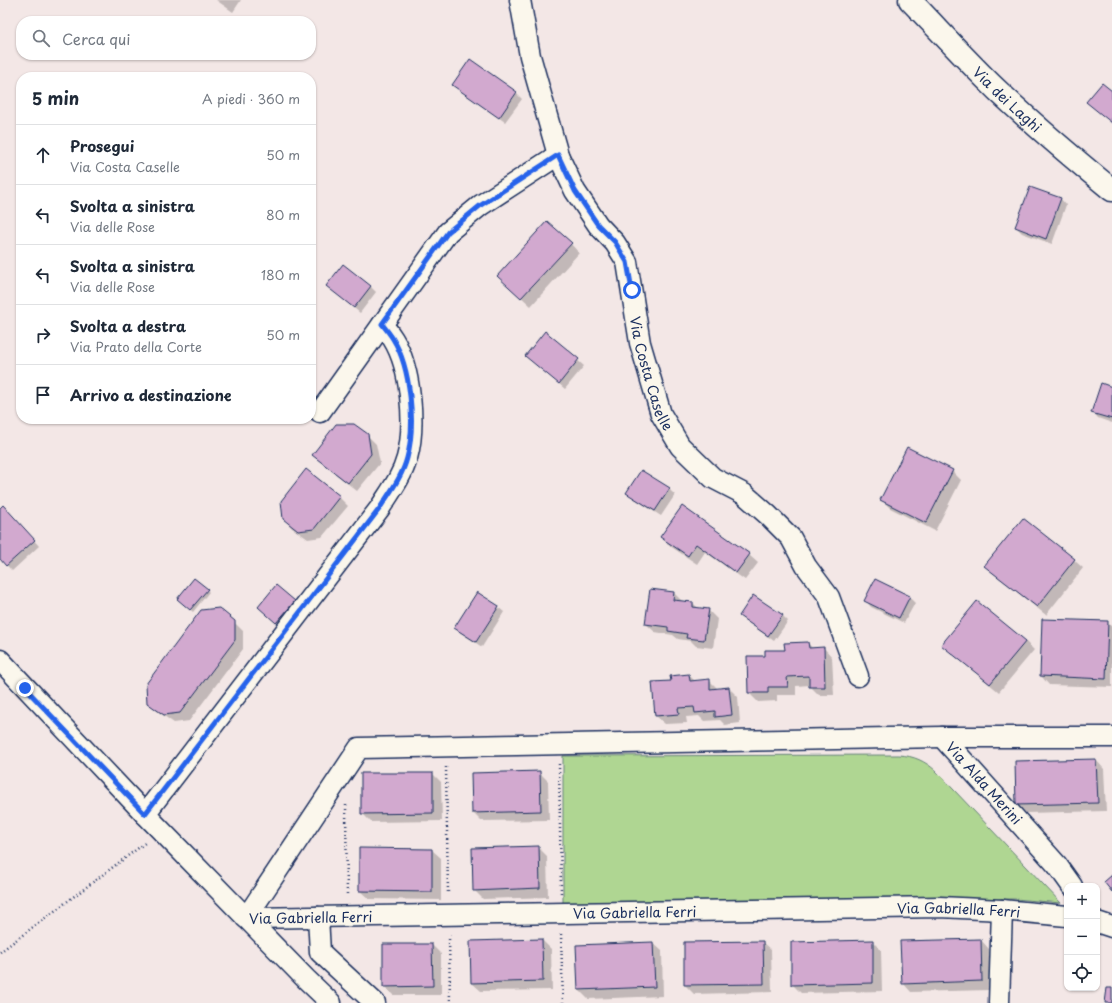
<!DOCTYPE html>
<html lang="it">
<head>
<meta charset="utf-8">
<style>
  body { margin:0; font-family:"Playpen Sans",sans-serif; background:#f6f6f7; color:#1f2937 }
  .controls { position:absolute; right:12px; bottom:12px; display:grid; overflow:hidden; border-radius:8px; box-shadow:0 1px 3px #0004 }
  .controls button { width:36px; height:36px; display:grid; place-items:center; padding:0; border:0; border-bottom:1px solid #e0e1e3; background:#fff; color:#1f2937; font:20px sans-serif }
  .stop { position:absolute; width:12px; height:12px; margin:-9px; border:3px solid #2563eb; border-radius:50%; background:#fff }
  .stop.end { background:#2563eb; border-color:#fff; box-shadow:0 1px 4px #0008 }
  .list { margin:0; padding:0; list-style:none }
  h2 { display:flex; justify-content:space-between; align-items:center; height:52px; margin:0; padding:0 16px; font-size:17px }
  h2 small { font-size:13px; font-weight:400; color:#747a83 }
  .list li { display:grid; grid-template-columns:26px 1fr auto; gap:12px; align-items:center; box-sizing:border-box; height:60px; padding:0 16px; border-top:1px solid #e0e1e3 }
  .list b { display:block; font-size:15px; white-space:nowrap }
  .list p { margin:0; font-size:13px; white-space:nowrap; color:#747a83 }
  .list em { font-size:13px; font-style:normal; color:#747a83 }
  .icon { flex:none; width:22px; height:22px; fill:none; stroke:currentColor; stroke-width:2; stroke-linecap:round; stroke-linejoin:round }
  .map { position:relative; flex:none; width:1112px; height:1003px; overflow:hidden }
  .search { position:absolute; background:#fff; box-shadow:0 1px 3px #0004; left:16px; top:16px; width:300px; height:44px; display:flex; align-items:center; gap:10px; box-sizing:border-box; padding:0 14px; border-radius:16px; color:#747a83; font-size:15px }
  .panel { position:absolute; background:#fff; box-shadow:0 1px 3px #0004; left:16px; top:72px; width:300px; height:352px; border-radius:16px }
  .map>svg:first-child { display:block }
  .green { fill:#afd692; stroke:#658278 }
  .shadow { fill:#0003 }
  .building { fill:#d2a9cf; stroke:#1b2f5e }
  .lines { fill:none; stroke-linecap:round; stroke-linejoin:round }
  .street-casing { stroke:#1b2f5e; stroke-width:23 }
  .secondary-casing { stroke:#1b2f5e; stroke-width:25 }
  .path { stroke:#1b2f5e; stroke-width:2.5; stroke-dasharray:1 3; stroke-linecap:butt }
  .street { stroke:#fbf7ec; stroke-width:20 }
  .secondary { stroke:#fbf7ec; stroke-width:22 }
  .route { stroke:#2563eb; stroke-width:5 }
  .labels { text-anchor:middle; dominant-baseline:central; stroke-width:3; stroke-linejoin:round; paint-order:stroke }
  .street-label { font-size:14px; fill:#1b2f5e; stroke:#fbf7ec }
</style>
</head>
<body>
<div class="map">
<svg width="1112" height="1003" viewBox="0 0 1112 1003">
  <rect width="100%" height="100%" fill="#f3e7e6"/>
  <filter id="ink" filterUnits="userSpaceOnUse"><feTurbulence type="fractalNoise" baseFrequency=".025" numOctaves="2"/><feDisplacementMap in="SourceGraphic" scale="8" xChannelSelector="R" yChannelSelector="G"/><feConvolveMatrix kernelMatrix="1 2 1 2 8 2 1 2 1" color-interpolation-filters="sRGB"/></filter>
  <g filter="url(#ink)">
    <path class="green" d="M899 755C914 756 925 761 936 771L1061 903 1015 899 563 904V756Z"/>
    <path class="shadow" d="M216 0H241L233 12Z
      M470 61 516 93 522 99 505 122 459 90 453 85Z
      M1061 199 1066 205 1052 244 1022 233 1016 227Z
      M571 244 579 253 531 306 507 284Z
      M343 266 371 287 376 292 360 313 333 291Z
      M546 333 584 366 565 389 532 361Z
      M1112 388V423L1098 418 1093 412Z
      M367 435 376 444 380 463 357 491 322 463 313 455Z
      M952 471 961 480 935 531 890 508 882 500Z
      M669 489 675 495 661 516 633 498 628 493Z
      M339 497 348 506 322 537 308 539 292 528 284 519Z
      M0 509 9 512 39 546 12 571 0 558Z
      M661 537 749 555 758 563 745 580 705 552 697 564 670 546Z
      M1074 560 1083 568 1046 615 994 574 986 566Z
      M207 590 209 592 193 612 181 601Z
      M674 593 683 602 693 603 699 609 708 610 717 619 713 648 696 646 691 641 678 639 673 635 655 632 646 624Z
      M909 597 915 603 904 623 871 607 866 601Z
      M294 602 300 607 282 627 265 612Z
      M498 607 504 612 482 647 461 633 455 628Z
      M782 615 788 621 774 641 746 621 740 616Z
      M234 622 243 631V649L189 721 174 723 157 711 148 703Z
      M1107 622 1112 627V687L1049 685 1041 676Z
      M1025 641 1034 650 999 692 951 653 942 644Z
      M808 643 813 649 824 648 832 657 834 695H819L810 686V685L796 686V695H777V701L758 702 749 693 766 657Z
      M689 675 695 681 709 680 718 689 729 688 738 697 740 723 725 725 720 720 704 721 699 716 686 717 687 723 665 724 656 716 672 682Z
      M1096 760 1104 769 1106 811 1026 813 1017 805Z
      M539 772 548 781 549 820 481 821 473 813Z
      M433 774 441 782 442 821 371 822 362 813Z
      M538 847 547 856 548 897 483 899 474 890Z
      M360 849 432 850 441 858V900L369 899 360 891Z
      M542 940 551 949 552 990 481 991 472 983Z
      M981 940 989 949 990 990 911 992 903 983Z
      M872 941 881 950 882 991 801 993 792 984Z
      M762 942 771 950 772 992 694 994 685 985Z
      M653 943 662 951 663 996 588 999 579 990 577 946Z
      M432 945 441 954V995H393L384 986Z"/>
    <path class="building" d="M470 59 517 92 499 118 452 85Z
      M1102 83 1112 91V123L1086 102Z
      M1030 187 1061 198 1046 239 1015 227Z
      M547 221 572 243 521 298 497 276Z
      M343 264 371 286 354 308 326 286Z
      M545 331 579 359 559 384 525 356Z
      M1101 383 1112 387V419L1091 413Z
      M336 424H354L368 434 371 454 348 483 312 455Z
      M907 447 953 470 926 523 880 500Z
      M306 469 340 496 314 529 298 531 283 519 281 501Z
      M641 470 670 488 655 511 626 493Z
      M3 505 35 540 6 566 0 559V508Z
      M682 506 750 554 736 573 696 544 688 556 660 537Z
      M1023 518 1075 559 1037 607 984 566Z
      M194 578 208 589 190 610 177 599Z
      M875 579 910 596 899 618 864 601Z
      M276 585 295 601 276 623 258 607Z
      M650 589 674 592 673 600 693 602V607L709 609 704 640 686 638 687 634 668 631V627L645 624Z
      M477 592 499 606 476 642 454 628Z
      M753 595 783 615 768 636 739 616Z
      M977 601 1026 641 990 684 941 645Z
      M219 608 235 621V640L180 713 164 715 147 703 146 684 201 610Z
      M1042 619 1108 621 1106 679 1040 676Z
      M808 642 809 648 824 647 825 687H809V676L787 677 788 687H768V693H748L747 656H765V650H785L784 643Z
      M689 674 690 681 710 679V689L729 687 732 715 715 717V711L695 713 694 707 678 708 679 714 655 716 652 682 671 681 670 676Z
      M1096 759 1098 803 1016 805 1015 761Z
      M540 771 541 811 472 813 471 773Z
      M361 773H433V813L361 814Z
      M539 846 540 888 473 891 472 848Z
      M359 848 432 849V892L359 891Z
      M1112 875V892L1104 882Z
      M542 939 543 981 471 983 470 941Z
      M981 939 982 981 902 984 900 941Z
      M873 940V983L791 985V942Z
      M763 941 764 984 684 985V942Z
      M653 942 655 987 578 990 576 945Z
      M383 944H432L433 986 383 987Z
      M1107 988H1112V1003H1105Z"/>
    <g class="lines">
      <g class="street-casing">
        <g id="street">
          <path id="s1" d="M520 0 530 56 558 155 575 191 598 225 615 243 627 262 640 343 661 414 680 446 713 478 744 494 768 515 791 538 806 566 829 597 858 676"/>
          <path d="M320 412 448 232 481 205 558 155"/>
          <path d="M0 660 145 814 306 979 331 1003"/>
          <path id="s2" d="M942 737 359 748 246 918 940 907 1002 910 1067 916"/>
          <path d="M145 814 380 508C390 492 402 477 407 458 416 425 411 368 393 339 390 334 386 329 382 325"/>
          <path d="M1072 886 1057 865 942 737H1112"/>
          <path d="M318 917 320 952 375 1003"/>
          <path d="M1097 922 1112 927"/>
          <path d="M999 1003 1002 910"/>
        </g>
      </g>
      <g class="secondary-casing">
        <g id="secondary">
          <path id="s3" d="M910 0C939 30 967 61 997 90 1034 125 1073 158 1112 190"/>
        </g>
      </g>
      <path class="path" d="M559 764 561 893
        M446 767 448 894
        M346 805 347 896
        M561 934 563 1003
        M449 935 450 1003
        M0 952 145 843"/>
      <use href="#street" class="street"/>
      <use href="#secondary" class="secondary"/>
    </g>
  </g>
  <g class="lines" filter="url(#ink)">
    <path class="route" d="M25 688 145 814 380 508C390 492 402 477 407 458 416 425 411 368 393 339 390 334 386 329 382 324L448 232 481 205 558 155 575 191 598 225 615 242 627 262 632 290"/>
  </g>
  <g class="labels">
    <g class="street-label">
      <text stroke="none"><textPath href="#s3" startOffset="139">Via dei Laghi</textPath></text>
      <text stroke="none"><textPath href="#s1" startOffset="402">Via Costa Caselle</textPath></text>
      <text transform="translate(984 783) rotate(48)">Via Alda Merini</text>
      <text stroke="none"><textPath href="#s2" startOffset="1500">Via Gabriella Ferri</textPath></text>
      <text stroke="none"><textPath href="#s2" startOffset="1176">Via Gabriella Ferri</textPath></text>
      <text stroke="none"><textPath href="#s2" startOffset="852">Via Gabriella Ferri</textPath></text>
    </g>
  </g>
</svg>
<div class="controls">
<button>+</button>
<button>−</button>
<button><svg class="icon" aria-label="locate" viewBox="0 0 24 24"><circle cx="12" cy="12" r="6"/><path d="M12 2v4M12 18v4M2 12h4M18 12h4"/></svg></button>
</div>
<div class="stop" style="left:632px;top:290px"></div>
<div class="stop end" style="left:25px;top:688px"></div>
<div class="search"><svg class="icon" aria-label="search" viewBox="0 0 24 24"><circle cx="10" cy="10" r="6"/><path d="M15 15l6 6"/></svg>Cerca qui</div>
<section class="panel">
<h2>5 min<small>A piedi · 360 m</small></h2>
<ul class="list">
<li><svg class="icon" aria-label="ahead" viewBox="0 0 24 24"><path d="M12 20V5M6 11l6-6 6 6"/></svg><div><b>Prosegui</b><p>Via Costa Caselle</p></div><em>50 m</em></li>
<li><svg class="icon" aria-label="left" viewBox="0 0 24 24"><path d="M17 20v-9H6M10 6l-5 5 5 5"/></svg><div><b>Svolta a sinistra</b><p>Via delle Rose</p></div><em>80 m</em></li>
<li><svg class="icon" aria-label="left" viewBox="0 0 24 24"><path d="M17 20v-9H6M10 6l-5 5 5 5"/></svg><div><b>Svolta a sinistra</b><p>Via delle Rose</p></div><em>180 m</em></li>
<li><svg class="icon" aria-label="right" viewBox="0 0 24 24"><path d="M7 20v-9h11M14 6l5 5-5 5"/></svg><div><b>Svolta a destra</b><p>Via Prato della Corte</p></div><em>50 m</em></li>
<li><svg class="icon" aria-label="arrive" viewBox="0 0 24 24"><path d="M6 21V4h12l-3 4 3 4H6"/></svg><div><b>Arrivo a destinazione</b></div></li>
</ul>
</section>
</div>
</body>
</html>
